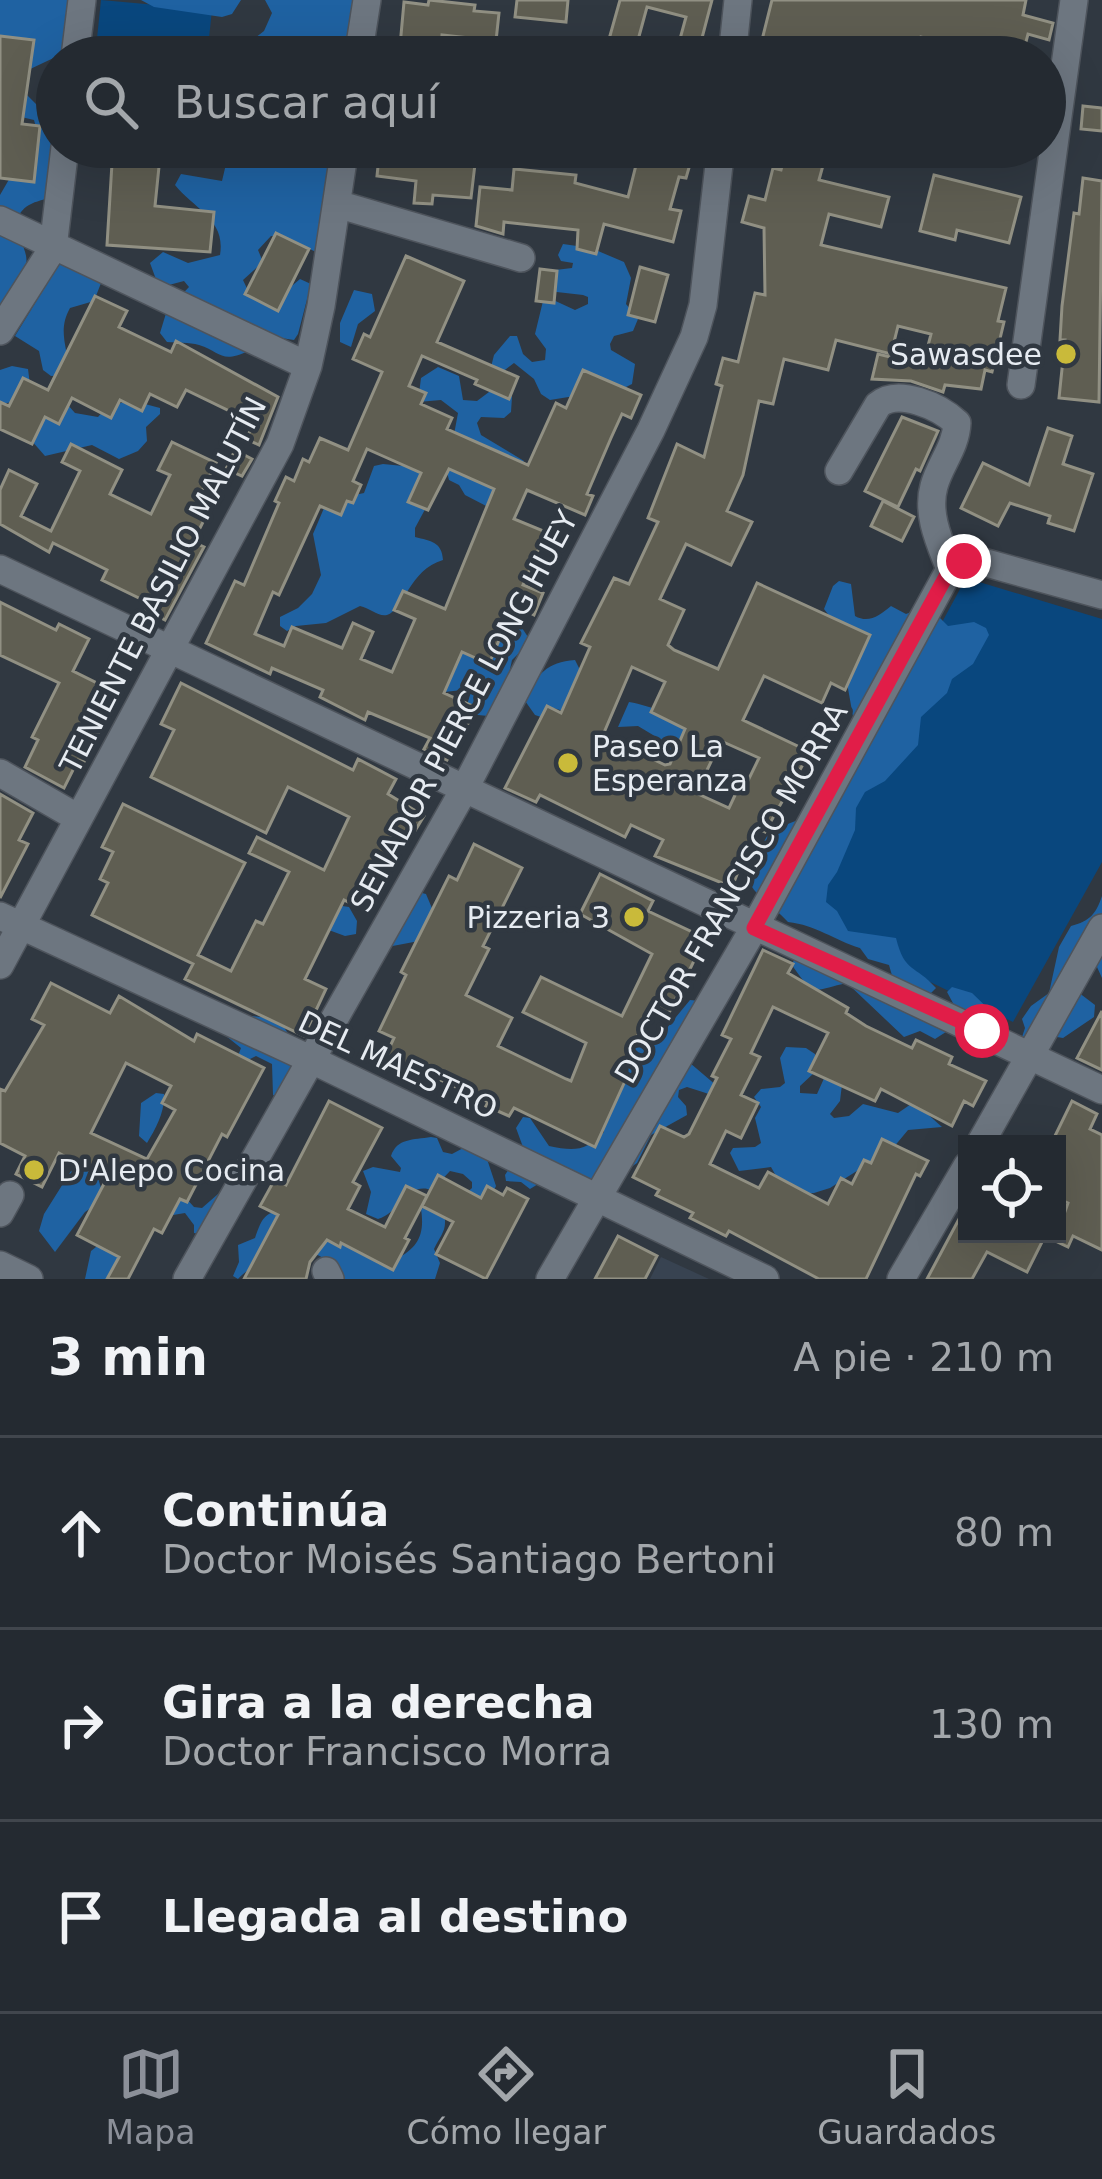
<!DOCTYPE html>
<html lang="es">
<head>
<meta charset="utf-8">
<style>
  body { margin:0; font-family:"DejaVu Sans",sans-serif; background:#2c3239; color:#f1f3f6 }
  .controls { position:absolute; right:36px; bottom:36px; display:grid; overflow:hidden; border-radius:0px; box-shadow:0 12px 48px #0002 }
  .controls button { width:108px; height:108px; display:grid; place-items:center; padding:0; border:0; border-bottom:3px solid #41464d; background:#242a31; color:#f1f3f6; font:60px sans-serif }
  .stop { position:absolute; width:36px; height:36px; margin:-27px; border:9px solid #e11d48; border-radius:50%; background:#fff }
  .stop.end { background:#e11d48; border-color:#fff; box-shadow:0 3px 12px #0008 }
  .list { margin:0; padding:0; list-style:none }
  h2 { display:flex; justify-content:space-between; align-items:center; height:156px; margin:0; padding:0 48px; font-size:51px }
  h2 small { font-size:39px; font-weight:400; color:#a3a7ab }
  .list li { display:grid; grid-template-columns:78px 1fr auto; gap:36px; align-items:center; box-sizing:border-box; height:192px; padding:0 48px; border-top:3px solid #41464d }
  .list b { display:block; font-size:45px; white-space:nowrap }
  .list p { margin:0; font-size:39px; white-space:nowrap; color:#a3a7ab }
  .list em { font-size:39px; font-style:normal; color:#a3a7ab }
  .icon { flex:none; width:66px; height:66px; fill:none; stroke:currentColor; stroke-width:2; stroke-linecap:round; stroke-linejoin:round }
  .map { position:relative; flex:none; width:1102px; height:1279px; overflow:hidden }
  .search { position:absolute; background:#242a31; box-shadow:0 12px 48px #0002; left:36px; right:36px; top:36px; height:132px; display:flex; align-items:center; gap:30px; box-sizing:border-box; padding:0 42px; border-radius:66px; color:#a3a7ab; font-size:45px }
  .sheet { height:732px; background:#242a31 }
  nav { display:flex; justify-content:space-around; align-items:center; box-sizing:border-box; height:168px; border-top:3px solid #41464d; background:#242a31; font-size:33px; color:#a3a7ab }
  nav a { display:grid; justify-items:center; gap:6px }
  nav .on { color:#8c9099 }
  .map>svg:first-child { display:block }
  .built { fill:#384351 }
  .green { fill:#09477e }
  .forest { fill:#1f62a2 }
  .building { fill:#5f5e52; stroke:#919083; stroke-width:3; fill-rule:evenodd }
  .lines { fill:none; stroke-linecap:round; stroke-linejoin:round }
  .minor-casing { stroke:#4e545c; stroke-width:30 }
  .minor { stroke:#6d7680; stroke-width:27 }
  .route { stroke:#e11d48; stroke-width:15 }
  .poi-dot { fill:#c9ba3a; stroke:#303841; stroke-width:4.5 }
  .labels { text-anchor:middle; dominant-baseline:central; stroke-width:9; stroke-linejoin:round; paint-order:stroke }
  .poi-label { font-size:30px; fill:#e6ebf1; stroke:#303841; text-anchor:end }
  .street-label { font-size:30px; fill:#e6ebf1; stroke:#303841 }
</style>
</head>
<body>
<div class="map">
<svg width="1102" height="1279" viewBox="0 0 1102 1279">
  <rect width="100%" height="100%" fill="#303841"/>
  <path class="built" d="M661 1257 709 1279H650Z"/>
  <path class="green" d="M101 0 212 10 207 57 96 48Z
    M966 578 1102 619V862L1013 1022 785 912Z"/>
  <path class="forest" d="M0 0H92L62 54 7 80 0 75Z
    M141 0H241L232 14 222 17 154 7Z
    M265 0H366L360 57H218L225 39 251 41 264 31 272 13Z
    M57 65V147H79C79 164 70 186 54 195 42 202 31 200 21 212 7 231 30 246 26 265 23 282 8 300 0 315V195L37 131 34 120 17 116 25 93 38 106H46L48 74Z
    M230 147H335L318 253 283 236H271L258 250 263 262 243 280 251 297 287 290 300 279 311 284 298 334 294 340 256 334 248 351C221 364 221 352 199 345 189 342 177 343 167 342L160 333 167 310 189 287 184 281 165 286 157 282 150 263 163 252 188 263 220 255C226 219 194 209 175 185L181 174 222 181Z
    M563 244 591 248 624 262 631 278 626 304 638 319 633 331 614 336 610 344 611 350 635 364 632 384 624 388 550 400 541 394 534 379 514 363 501 373 490 371 494 355 510 336H517L523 354 532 362 545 360 546 349 535 334 543 301 549 298 575 310 588 304V297L583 295 548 291 547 271 572 268 573 263 561 261 558 255Z
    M62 259 103 278 94 301 70 308C56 333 70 349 68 375L51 376 43 370 39 351 15 336Z
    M354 290 372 294 375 311 358 324 351 347 340 342V323Z
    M12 366 28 369 30 385 13 402 0 404V370Z
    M438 367 459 376 463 400 477 401 493 389 509 391 512 397 511 412 504 418 481 417 477 423 481 435 524 461 500 491 492 509 465 495 459 485 449 480 447 472 458 413 441 400 418 402 421 378Z
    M130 400 160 408V414L146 427 147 441 138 451 119 459 92 445 45 456 31 440 32 422 67 404 75 413 98 417 106 408Z
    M383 464 424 468 429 502 415 528V537C431 541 442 542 443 560 409 570 404 610 387 615 378 617 370 608 360 606L326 623 296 626 287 631 280 626V617L298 608 312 594 321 575 313 534 327 501 364 493 374 466Z
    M839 581 851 584 855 616C869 624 880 615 891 606L906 614 935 603 940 618 948 626 974 622 986 628 989 635 973 664 952 679 947 693 921 717 918 745 885 781 865 792 856 808 855 830 837 872 828 885 826 902 837 911 848 931 896 938C905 974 915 964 936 988L929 995 893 979 889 965 868 959 860 948C834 940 816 925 788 922 767 898 736 889 750 853L762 845 770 831 803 818 854 722 847 683 865 646 834 622 824 609 833 586Z
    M511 624 522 628 528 637 526 646 512 660 507 683 488 716 478 715 467 705 470 695 462 690 436 693 433 657Z
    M575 660 583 676 567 712 553 708 544 718 535 715 523 698C537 675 547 662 575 660Z
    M629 702C652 706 677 716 692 734L689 758 671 760 665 744 653 735 638 726 618 727Z
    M290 886 322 903 349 907 357 921 356 934 345 936 277 911 275 896Z
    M418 892 426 894 434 913 419 941 382 948Z
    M1102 896V978L1097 967 1088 962 1074 989 1095 1005 1094 1017 1063 1038 1045 1035 1026 1042 1022 1037 1025 1028 1022 1019 1031 1006 1049 993 1059 947 1071 926C1090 921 1096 914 1102 896Z
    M797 952 949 1030 935 1039 920 1031 904 1037 847 983C813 990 815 999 792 965Z
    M952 987 972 993 1000 1020V1028L954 1005 947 992Z
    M690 1000 700 1001 690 1063 717 1086 712 1095 687 1087 679 1090 678 1097 686 1106 687 1115 651 1135 637 1163 607 1184 543 1181 530 1189 521 1182 506 1181 505 1175 523 1147 516 1128 523 1117 530 1118 549 1146C573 1151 586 1152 604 1132V1107L628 1078 630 1049 653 1045Z
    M243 1015 279 1019 300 1053 279 1098 273 1095 272 1064 256 1056 250 1059 246 1070 236 1061 241 1048 226 1036 225 1026Z
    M786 1047 806 1048 815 1054V1072L800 1086V1093L817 1094 826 1074 843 1076 840 1101 830 1114 834 1118 849 1116 863 1104 898 1113 914 1102 942 1127 908 1130 893 1148 830 1188 814 1193 799 1194 780 1183 771 1167 739 1171 730 1153 733 1148 755 1147 761 1143 755 1118 761 1107 754 1097 761 1089 780 1087 785 1083 780 1058Z
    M156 1093 164 1094C165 1112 156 1128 147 1143L139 1136 141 1103Z
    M431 1137 437 1138 443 1152 452 1154 467 1146 487 1159 496 1186 486 1207 462 1197 472 1188V1182L463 1174 450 1171 432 1190C407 1181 401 1212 378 1219L366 1214 371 1192 363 1171 373 1167 400 1172 401 1168 391 1156C397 1138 413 1140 431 1137Z
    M85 1167 97 1175 102 1191 98 1203 85 1212 55 1252 39 1231 44 1214 71 1171Z
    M138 1190 184 1196 194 1207 202 1208 218 1194 221 1203 200 1234 194 1233V1225L185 1213 167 1216Z
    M429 1205 444 1214C448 1230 440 1236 434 1249L440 1263 435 1279H345C338 1273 331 1263 323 1258 303 1244 253 1261 238 1279L233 1276 239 1262 238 1245 255 1238C261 1222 262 1214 280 1210L396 1259C418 1248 425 1235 421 1209Z
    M106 1239 121 1242 119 1279H85L91 1251Z"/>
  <path class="building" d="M429 0 475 5 474 11 499 13 496 41 442 35 441 46 428 44 427 57H399L404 2 428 5Z
    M517 0H568L566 22 515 17Z
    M620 0H712L697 57H604ZM647 7 686 17 677 50 638 40Z
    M772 0H1026L1023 15 1053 23 1049 40 1028 34 1022 57H951L954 45 921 37 916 57H778L781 45 762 40Z
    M0 36 34 40 22 124 40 126 34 182 0 178Z
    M1083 106 1102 108V131L1081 129Z
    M113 147H161L155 206 214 212 210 252 107 245Z
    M380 147H477L471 198 433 195 432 204 414 203 416 181 377 176Z
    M590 147H695L686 178 679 177 670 209 681 211 673 242 604 224 596 254 577 249 578 230 504 222 503 234 476 226 480 187 512 190 514 169 576 175 575 183 628 197 636 165 589 153Z
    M787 147H828L819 180 889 197 881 227 829 214 821 245 1006 288 998 321 1004 322 992 372 985 370 981 389 945 385 943 392 911 381 872 379 878 354 923 365 931 334 898 326 891 354 836 340 828 370 784 359 773 404 759 401 743 475 727 511 752 522 731 565 686 544 660 599 684 610 668 645 674 650 718 669 757 583 870 635 845 690 831 683 822 703 764 676 743 720 810 752 765 832 756 827 732 887 655 856 663 840 631 825 625 837 540 795 536 802 505 788 547 706 561 713 590 647 581 643 614 578 629 584 658 522 648 518 677 444 704 457 722 386 716 384 723 358 738 362 755 293 765 295 764 228 742 222 749 196 765 200 773 168 781 170ZM632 667 665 682 651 712 685 729 670 764 665 765 603 735ZM721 741 759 758 742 793 737 791 729 808 696 793Z
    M934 175 1021 197 1009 243 957 230 955 240 920 231Z
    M1083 178 1102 181 1099 402 1059 398 1065 340H1060L1062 306 1074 213 1079 214Z
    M276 233 309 249 278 311 245 294Z
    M406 256 464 281 437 342 518 377 509 399 475 384 477 380 422 356 409 386 426 393 421 404 452 418 447 429 528 465 556 403 566 408 583 370 641 395 631 418 622 414 611 438 587 494 593 496 585 515 527 490 514 519 546 532 523 585 543 593 534 615 524 610 513 634 503 631 489 664 462 652 444 693 477 708 447 760 424 749 430 738 368 712 365 720 320 697 323 690 272 668 270 674 206 643 235 581 244 585 279 503 275 501 286 477 294 481 303 459 309 462 320 438 348 450 382 372 353 359 364 334 370 337ZM367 449 421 473 408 502 428 510 449 469 494 489 445 609 403 591 394 610 415 619 392 672 361 659 373 632 353 623 342 648 292 627 284 646 255 634 273 592 279 595 320 506 341 515 347 501 353 503 361 485 353 481Z
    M640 267 668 275 655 322 628 315Z
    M540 269 557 271 554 303 536 301Z
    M95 296 127 311 119 327 171 352 176 341 278 397 259 445 246 439 254 423 186 390 177 407 150 394 142 411 120 400 111 418 72 398 59 424 45 417 32 444 0 429V402L9 406 23 378 48 390Z
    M902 417 938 431 920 471 916 469 898 507 865 491Z
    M1048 428 1072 436 1063 464 1093 474 1074 531 1048 523 1050 516 1010 503 998 526 961 508 983 463 1029 485Z
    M172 442 216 463 201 493 214 500 193 542 204 547 165 620 146 610 149 603 102 580 107 570 53 543 49 552 0 524V490L9 470 37 484 21 516 51 531 80 471 62 462 71 444 122 470 110 494 151 514 170 475 158 470Z
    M235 450 252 459 242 476 226 469Z
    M883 501 914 517 902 541 871 526Z
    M0 602 56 630 59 624 89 639 73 671 113 691 99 720 104 722 84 762 78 760 64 788 25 767 38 740 32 737 59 683 0 655Z
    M181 683 353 770 358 759 396 779 388 794 424 816 407 844 393 835 358 907 344 900 305 979 326 989 304 1036 185 979 193 964 92 915 108 883 100 879 113 852 102 847 123 804 245 863 198 955 231 971 256 921 263 924 289 872 249 853 257 837 324 870 349 817 288 787 266 833 151 777 174 730 161 724Z
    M0 794 33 813 19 840 28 844 0 898Z
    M474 844 522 868 483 946 489 949 466 995 512 1018 498 1046 566 1079 571 1081 586 1043 523 1012 541 977 622 1016 652 954 580 914 600 874 653 901 648 911 705 938 666 1019 650 1011 618 1075 626 1079 595 1147 514 1108 509 1116 486 1106 488 1102 386 1055 394 1038 379 1031 406 975 401 972 449 876 457 880Z
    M763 950 793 964 788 973 848 1008 846 1013 866 1026 912 1048 916 1040 952 1057 949 1064 986 1081 973 1106 964 1101 952 1126 881 1089 875 1101 809 1071 828 1033 773 1007 751 1053 760 1057 741 1095 758 1103 741 1138 726 1131 710 1164 759 1188 768 1172 828 1204 841 1178 852 1184 864 1160 871 1163 882 1139 928 1161 920 1176 916 1174 866 1279H819L729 1231 726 1236 690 1218 693 1213 656 1195 659 1190 633 1177 660 1126 684 1137 689 1134 717 1078 712 1076 731 1039 722 1035Z
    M51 983 110 1013 119 996 194 1041 197 1034 264 1068 227 1137 222 1134 187 1202 180 1199 162 1233 154 1229 128 1279H107L119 1257 77 1235 106 1180 59 1153 42 1187 16 1174 25 1156 0 1143V1089L5 1091 44 1025 32 1019ZM126 1063 171 1086 162 1103 175 1110 147 1159 91 1133Z
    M1102 1011V1070L1077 1058Z
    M329 1101 382 1128 353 1182 360 1186 348 1209 385 1227 406 1186 427 1196 405 1238 409 1240 393 1270 341 1243 340 1247 327 1240 310 1262 306 1279H244L278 1215 260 1206 275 1179 286 1185Z
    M1072 1101 1097 1114 1090 1129 1102 1135V1250L1073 1236 1068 1247 1051 1239 1057 1234 1068 1203 1057 1198V1144H1051Z
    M438 1175 481 1198 487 1186 503 1195 507 1188 528 1199 486 1279 436 1254 453 1222 422 1206Z
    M967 1204V1234H1046L1027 1272 987 1252 972 1279H927Z
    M618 1236 657 1256 645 1279H595Z"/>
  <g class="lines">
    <g class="minor-casing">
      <path id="minor" d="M75 57 82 0
        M358 57 367 0
        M732 57 738 0
        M337 204 521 258
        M0 220 308 366
        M0 331 53 248 65 147
        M1021 385 1074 0
        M839 471 878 405C898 388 939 406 957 423 956 447 940 464 934 486 926 514 940 543 950 569
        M0 569 1102 1090
        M0 773 78 818
        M0 916 312 1060 765 1279
        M0 965 280 444 308 366 321 306 345 147
        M980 1144 1102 928
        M0 1213 10 1195
        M0 1265 29 1279
        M326 1271 330 1279
        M187 1279 465 788 651 430 694 337 703 305 721 147
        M550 1279 754 928 950 569 964 561 983 562 1102 595
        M901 1279 967 1166"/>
    </g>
    <use href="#minor" class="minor"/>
  </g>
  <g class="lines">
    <path class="route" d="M964 561 950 569 754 928 982 1031"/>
  </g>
  <g class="poi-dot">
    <circle cx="1066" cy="354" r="12"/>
    <circle cx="568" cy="763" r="12"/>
    <circle cx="634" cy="917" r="12"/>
    <circle cx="34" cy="1170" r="12"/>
  </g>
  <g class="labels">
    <g class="poi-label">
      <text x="1042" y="354">Sawasdee</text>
      <text x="592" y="746" text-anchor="start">Paseo La<tspan x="592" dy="34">Esperanza</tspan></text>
      <text x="610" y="917">Pizzeria 3</text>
      <text x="58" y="1170" text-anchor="start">D'Alepo Cocina</text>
    </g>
    <g class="street-label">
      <text transform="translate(163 585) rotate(-63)">TENIENTE BASILIO MALUTÍN</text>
      <text transform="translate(464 711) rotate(-62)">SENADOR PIERCE LONG HUEY</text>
      <text transform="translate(731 893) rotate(-60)">DOCTOR FRANCISCO MORRA</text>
      <text transform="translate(398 1065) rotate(25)">DEL MAESTRO</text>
    </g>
  </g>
</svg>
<div class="controls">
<button><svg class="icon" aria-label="locate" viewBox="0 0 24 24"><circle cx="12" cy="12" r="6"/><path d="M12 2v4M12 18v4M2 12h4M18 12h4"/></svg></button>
</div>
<div class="stop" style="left:982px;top:1031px"></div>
<div class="stop end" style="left:964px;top:561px"></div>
<div class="search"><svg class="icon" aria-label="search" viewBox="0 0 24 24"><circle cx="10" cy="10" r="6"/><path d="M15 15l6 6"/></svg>Buscar aquí</div>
</div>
<section class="sheet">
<h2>3 min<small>A pie · 210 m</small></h2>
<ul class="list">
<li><svg class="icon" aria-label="ahead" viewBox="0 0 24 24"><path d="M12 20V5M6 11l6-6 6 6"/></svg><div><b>Continúa</b><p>Doctor Moisés Santiago Bertoni</p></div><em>80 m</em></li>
<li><svg class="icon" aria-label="right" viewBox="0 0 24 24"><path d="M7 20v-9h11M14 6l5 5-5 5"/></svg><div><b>Gira a la derecha</b><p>Doctor Francisco Morra</p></div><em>130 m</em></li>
<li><svg class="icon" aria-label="arrive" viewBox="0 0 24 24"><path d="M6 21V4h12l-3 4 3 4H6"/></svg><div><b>Llegada al destino</b></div></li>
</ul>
</section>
<nav>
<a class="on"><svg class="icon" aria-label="map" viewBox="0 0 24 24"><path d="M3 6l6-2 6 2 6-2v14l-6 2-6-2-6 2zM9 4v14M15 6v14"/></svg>Mapa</a>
<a><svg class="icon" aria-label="directions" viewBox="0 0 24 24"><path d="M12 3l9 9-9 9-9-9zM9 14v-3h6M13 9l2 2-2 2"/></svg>Cómo llegar</a>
<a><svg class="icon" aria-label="saved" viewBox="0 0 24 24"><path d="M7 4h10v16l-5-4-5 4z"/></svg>Guardados</a>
</nav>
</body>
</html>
